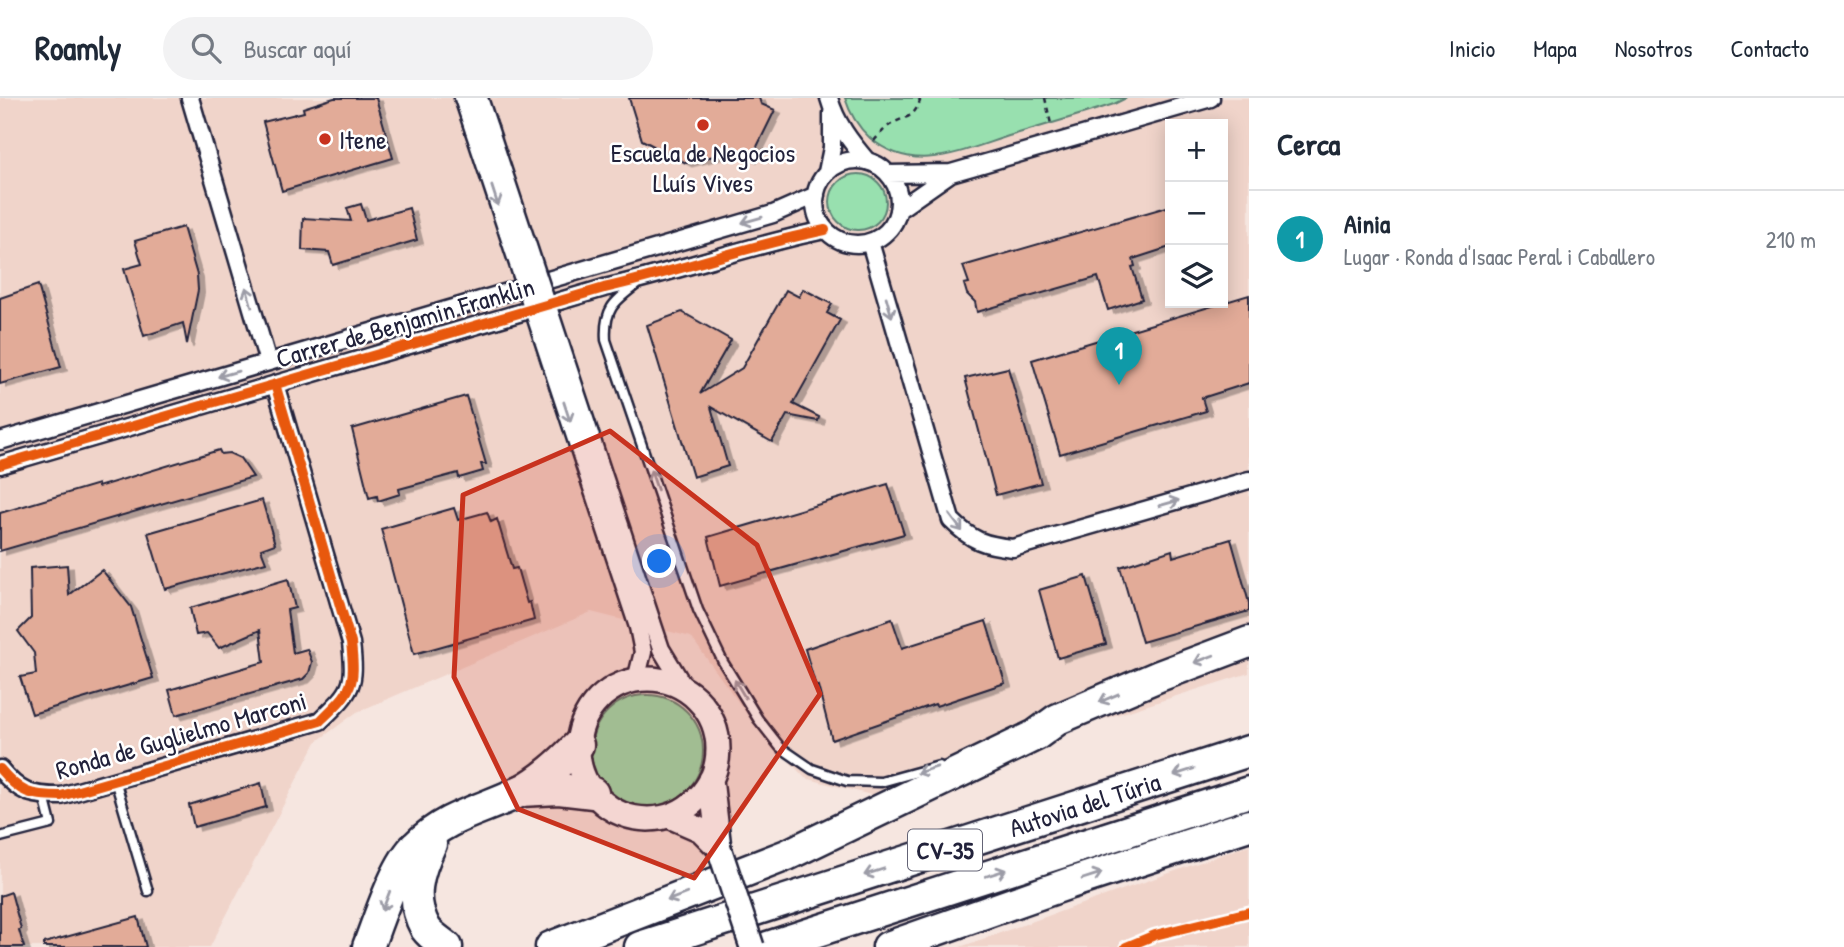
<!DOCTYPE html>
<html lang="es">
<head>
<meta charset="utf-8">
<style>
  body { margin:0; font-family:"Patrick Hand",sans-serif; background:#f2f2f3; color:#1f2937 }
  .controls { position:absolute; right:21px; top:21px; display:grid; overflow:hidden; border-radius:0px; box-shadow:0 4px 18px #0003 }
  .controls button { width:63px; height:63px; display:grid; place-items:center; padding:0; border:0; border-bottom:2px solid #e0e1e3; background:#fff; color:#1f2937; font:35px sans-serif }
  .you { position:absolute; left:660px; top:464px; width:24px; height:24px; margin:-18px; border:5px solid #fff; border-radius:50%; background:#1a73e8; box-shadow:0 0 0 10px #1a73e833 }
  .badge { display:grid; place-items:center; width:46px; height:46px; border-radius:50%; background:#c8321e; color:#fff; font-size:23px; font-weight:700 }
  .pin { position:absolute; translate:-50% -58px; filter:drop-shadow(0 2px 4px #0008) }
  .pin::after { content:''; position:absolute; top:37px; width:24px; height:21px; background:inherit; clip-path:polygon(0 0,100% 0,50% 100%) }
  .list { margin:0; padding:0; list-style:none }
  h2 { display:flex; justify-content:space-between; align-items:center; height:91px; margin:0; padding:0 28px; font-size:30px }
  h2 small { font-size:23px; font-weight:400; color:#747a83 }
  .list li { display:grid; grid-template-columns:46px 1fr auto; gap:21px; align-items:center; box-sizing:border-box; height:98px; padding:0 28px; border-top:2px solid #e0e1e3 }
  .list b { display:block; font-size:26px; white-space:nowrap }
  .list p { margin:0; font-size:23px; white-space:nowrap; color:#747a83 }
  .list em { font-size:23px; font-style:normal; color:#747a83 }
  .icon { flex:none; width:38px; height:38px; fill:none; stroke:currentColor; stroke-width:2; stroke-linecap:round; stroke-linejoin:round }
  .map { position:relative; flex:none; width:1249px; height:849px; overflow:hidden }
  header { display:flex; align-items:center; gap:42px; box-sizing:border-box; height:98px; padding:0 35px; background:#fff; border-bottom:2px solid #e0e1e3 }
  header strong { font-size:33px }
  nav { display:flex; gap:38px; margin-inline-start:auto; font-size:24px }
  .search { width:490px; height:63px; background:#f2f2f3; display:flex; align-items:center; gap:18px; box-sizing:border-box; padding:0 24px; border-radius:38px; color:#747a83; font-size:26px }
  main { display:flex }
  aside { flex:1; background:#fff }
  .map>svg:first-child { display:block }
  .built { fill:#f0d4ca; fill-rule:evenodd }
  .green { fill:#98e0af; stroke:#5d8175; stroke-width:2 }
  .building { fill:#e2ab98; stroke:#22223b; stroke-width:2; filter:url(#shadow) }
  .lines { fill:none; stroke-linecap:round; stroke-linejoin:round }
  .lane-casing { stroke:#22223b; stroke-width:13 }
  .street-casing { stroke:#22223b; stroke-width:21 }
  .secondary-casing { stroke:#22223b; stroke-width:28 }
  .highway-casing { stroke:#22223b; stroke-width:35 }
  .path { stroke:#22223b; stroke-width:2.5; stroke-dasharray:5 5; stroke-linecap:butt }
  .lane { stroke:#fff; stroke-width:8 }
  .street { stroke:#fff; stroke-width:16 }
  .secondary { stroke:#fff; stroke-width:23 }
  .highway { stroke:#fff; stroke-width:30 }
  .street-bridge-casing { stroke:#22223b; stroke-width:21; stroke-linecap:butt }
  .secondary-bridge-casing { stroke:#22223b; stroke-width:28; stroke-linecap:butt }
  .street-bridge { stroke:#fff; stroke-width:16 }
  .secondary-bridge { stroke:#fff; stroke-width:23 }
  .cycleway-casing { stroke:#fff; stroke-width:15 }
  .cycleway { stroke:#e8590c; stroke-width:10 }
  .oneway { stroke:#9c9ca7 }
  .marked { fill:#c8321e; fill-opacity:0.2; stroke:#c8321e; stroke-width:5; stroke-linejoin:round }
  .poi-dot { fill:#c8321e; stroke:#fff; stroke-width:2.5 }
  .labels { text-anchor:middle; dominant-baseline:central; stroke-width:5; stroke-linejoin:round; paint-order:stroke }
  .shield { fill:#fff; stroke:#646476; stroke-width:2 }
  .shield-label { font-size:24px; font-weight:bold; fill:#22223b }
  .poi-label { font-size:26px; fill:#22223b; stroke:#fff; text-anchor:start }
  .street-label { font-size:26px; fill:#22223b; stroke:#fff }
</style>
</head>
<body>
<header>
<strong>Roamly</strong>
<div class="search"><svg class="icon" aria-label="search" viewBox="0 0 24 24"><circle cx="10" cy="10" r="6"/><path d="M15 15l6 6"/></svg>Buscar aquí</div>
<nav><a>Inicio</a><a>Mapa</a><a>Nosotros</a><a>Contacto</a></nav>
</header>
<main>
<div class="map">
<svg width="1249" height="849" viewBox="0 0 1249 849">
  <defs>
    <filter id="shadow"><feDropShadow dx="6" dy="3.5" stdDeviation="0" flood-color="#0004"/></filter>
  </defs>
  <rect width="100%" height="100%" fill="#f6e6e0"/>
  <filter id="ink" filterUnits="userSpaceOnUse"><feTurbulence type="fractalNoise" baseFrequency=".0143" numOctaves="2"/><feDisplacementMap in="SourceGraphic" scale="14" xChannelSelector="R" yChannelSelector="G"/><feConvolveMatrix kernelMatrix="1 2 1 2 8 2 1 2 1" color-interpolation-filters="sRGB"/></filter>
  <g filter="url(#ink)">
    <path class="built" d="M0 0H1249V575L911 682 871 697 805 680 755 627 691 539 591 514 357 614 316 644 210 849H0ZM1170 26H1223V205H1170Z
      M1249 747V849H960Z"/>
    <path class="green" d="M845 0H1126L1114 6C1080 17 1046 27 1012 37 963 52 915 78 870 40 858 29 850 16 845 0Z
      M830 104a28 28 0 1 1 56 0a28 28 0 1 1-56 0Z
      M591 653a56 56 0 1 1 112 0a56 56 0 1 1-112 0Z"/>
    <path class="building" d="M334 0H376L393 60 282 93 263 24 304 14 303 10Z
      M629 0H759L761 6 775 12 751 61 737 52 686 65 642 42Z
      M361 106 366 122 409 110 417 142 333 167 329 154 302 152 303 120 351 123 347 110Z
      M1170 108V149L1133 161 1135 168 1132 169 1142 201 1108 212 1098 179 977 214 975 204 967 196 964 186 969 185 963 168Z
      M183 129 197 177 198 192 187 246 183 225 144 238 124 171 142 166 135 143Z
      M38 187 61 269 0 286V200Z
      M803 191 832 206 827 215 840 222 793 306 819 319 818 323 787 317 772 344 711 309 728 368 693 379 647 227 682 214 731 242 700 296 742 270 786 192 799 199Z
      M1249 197V285L1202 300 1206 313 1060 356 1032 262Z
      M1008 270 1041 385 996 397 965 280Z
      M466 298 486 366H481L483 373 459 380 458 375 399 391 400 396 378 403 377 398 369 400 352 331Z
      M219 352 221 356 229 355 240 360 253 379 0 453V415L98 386V389Z
      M888 386 904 436 720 488 708 439Z
      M262 402 275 446 261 451 266 464 165 491 148 435Z
      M454 410 458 422 487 414 491 424 497 421 512 471 517 470 527 505 530 504 534 522 414 556 381 431Z
      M1231 441 1249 505V513L1142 544 1120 469 1172 452 1173 459Z
      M67 467 69 497 102 472 131 509 153 580 32 616 20 579 36 576 34 555 18 533 31 520 30 470Z
      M1086 478 1106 546 1058 560 1039 492Z
      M288 481 295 510 287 512 293 555 307 551 312 564 309 575 303 581 176 617 169 592 264 564 260 532 219 550 207 535 196 537 190 510Z
      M892 521 902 550 986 523 1005 585 936 608 935 606 832 642 818 588 816 589 805 551Z
      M261 685 266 709 194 729 189 707Z
      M11 794 21 831 19 832 24 849H0V798Z
      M138 819 146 849H44V845Z"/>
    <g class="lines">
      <g class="lane-casing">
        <path id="lane" d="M636 187C613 204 604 212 606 242L698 512 723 564 758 621 780 649 812 671 847 683 881 684 939 668
          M115 682 148 793
          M0 739 51 726 44 698"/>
      </g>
      <g class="street-casing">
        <path id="street" d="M190 0 268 264
          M463 0 474 33
          M479 0 489 30
          M829 0C836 25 850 43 867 63
          M815 104a42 42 0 1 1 84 0a42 42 0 1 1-84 0Z
          M827 74 832 50V15
          M888 76 951 75 1211 0
          M898 112 951 75
          M870 144 951 422C972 443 984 447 1013 450L1249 382
          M0 343 773 116 816 97
          M0 367 604 190C679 173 750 147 825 132
          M652 524 661 551 686 592
          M636 582 643 554 638 529
          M0 671C20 695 30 698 61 698L320 623C352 592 356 590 351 545L275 286"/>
      </g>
      <g class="secondary-casing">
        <path id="secondary" d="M578 651a70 70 0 1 1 140 0a70 70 0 1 1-140 0Z
          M711 681 719 750
          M669 718 701 732 719 750"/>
      </g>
      <g class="highway-casing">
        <g id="highway">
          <path d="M520 693 559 691 593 695"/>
          <path d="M431 746C418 774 409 801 426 831 431 838 441 844 447 849"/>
          <path d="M368 849C378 823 396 766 416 748 447 717 483 712 519 694 542 682 560 665 578 647"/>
          <path d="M551 849 787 757 1036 637 1058 621 1159 578 1249 544"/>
          <path id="s1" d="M640 849 1249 653"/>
          <path d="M768 849 1249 694"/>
          <path d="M888 849 1070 785 1249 727"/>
        </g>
      </g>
      <path class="path" d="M1045 0 1051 26
        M874 43C879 37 884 31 890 27 905 17 912 23 920 3L918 0"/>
      <use href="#lane" class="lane"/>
      <use href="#street" class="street"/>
      <use href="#secondary" class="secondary"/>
      <use href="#highway" class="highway"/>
      <g class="street-bridge-casing">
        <path id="street-bridge" d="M489 30 652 524
          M474 33 638 529"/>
      </g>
      <g class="secondary-bridge-casing">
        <path id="secondary-bridge" d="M719 750 752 849"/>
      </g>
      <use href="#street-bridge" class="street-bridge"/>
      <use href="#secondary-bridge" class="secondary-bridge"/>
      <g class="cycleway-casing">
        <path id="cycleway" d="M0 367 604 190C679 173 750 147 825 132
          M0 671C20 695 30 698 61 698L320 623C352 592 356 590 351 545L275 286
          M1126 849 1155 837 1249 814"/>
      </g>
      <use href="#cycleway" class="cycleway"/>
    </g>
    <defs><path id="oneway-shaft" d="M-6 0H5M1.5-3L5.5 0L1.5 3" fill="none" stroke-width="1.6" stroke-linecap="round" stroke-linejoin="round" transform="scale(1.75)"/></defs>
    <g class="oneway">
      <use href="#oneway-shaft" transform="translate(495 98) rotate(72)"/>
      <use href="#oneway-shaft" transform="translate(752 122) rotate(164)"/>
      <use href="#oneway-shaft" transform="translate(249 199) rotate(-106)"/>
      <use href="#oneway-shaft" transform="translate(889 209) rotate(74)"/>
      <use href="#oneway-shaft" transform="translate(228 276) rotate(164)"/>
      <use href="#oneway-shaft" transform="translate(567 314) rotate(72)"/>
      <use href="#oneway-shaft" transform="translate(654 382) rotate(-109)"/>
      <use href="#oneway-shaft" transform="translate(1169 405) rotate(-16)"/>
      <use href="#oneway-shaft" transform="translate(956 425) rotate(53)"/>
      <use href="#oneway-shaft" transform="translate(1204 561) rotate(159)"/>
      <use href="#oneway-shaft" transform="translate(740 591) rotate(-121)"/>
      <use href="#oneway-shaft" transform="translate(1109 600) rotate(157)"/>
      <use href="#oneway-shaft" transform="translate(927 672) rotate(163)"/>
      <use href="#oneway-shaft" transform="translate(1184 674) rotate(162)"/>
      <use href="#oneway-shaft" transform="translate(874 774) rotate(162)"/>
      <use href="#oneway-shaft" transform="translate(996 775) rotate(-18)"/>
      <use href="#oneway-shaft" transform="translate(1092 778) rotate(-18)"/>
      <use href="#oneway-shaft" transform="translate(677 799) rotate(159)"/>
      <use href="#oneway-shaft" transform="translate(386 803) rotate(111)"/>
    </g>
  </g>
  <path class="marked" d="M610 333 757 447 820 596 694 780 518 711 454 579 463 397Z"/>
  <g class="poi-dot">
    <circle cx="703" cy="27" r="7"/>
    <circle cx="325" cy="41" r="7"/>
  </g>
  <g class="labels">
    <rect class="shield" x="908" y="731.5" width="74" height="41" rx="5"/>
    <g class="shield-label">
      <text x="945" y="752">CV-35</text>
    </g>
    <g class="poi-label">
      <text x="339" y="41">Itene</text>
      <text x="703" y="54" text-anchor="middle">Escuela de Negocios<tspan x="703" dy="30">Lluís Vives</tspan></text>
    </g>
    <g class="street-label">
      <text transform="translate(405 224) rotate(-16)">Carrer de Benjamin Franklin</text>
      <text transform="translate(181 637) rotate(-16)">Ronda de Guglielmo Marconi</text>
      <text stroke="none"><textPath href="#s1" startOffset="467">Autovia del Túria</textPath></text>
    </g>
  </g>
</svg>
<div class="controls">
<button>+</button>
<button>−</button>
<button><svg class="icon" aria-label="layers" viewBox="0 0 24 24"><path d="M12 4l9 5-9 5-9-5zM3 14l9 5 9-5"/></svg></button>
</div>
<div class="you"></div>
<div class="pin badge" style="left:1119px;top:287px;background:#0f9aa8">1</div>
</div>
<aside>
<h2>Cerca<small></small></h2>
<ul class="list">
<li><span class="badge" style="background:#0f9aa8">1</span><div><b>Ainia</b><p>Lugar · Ronda d'Isaac Peral i Caballero</p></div><em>210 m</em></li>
</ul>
</aside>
</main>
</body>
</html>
